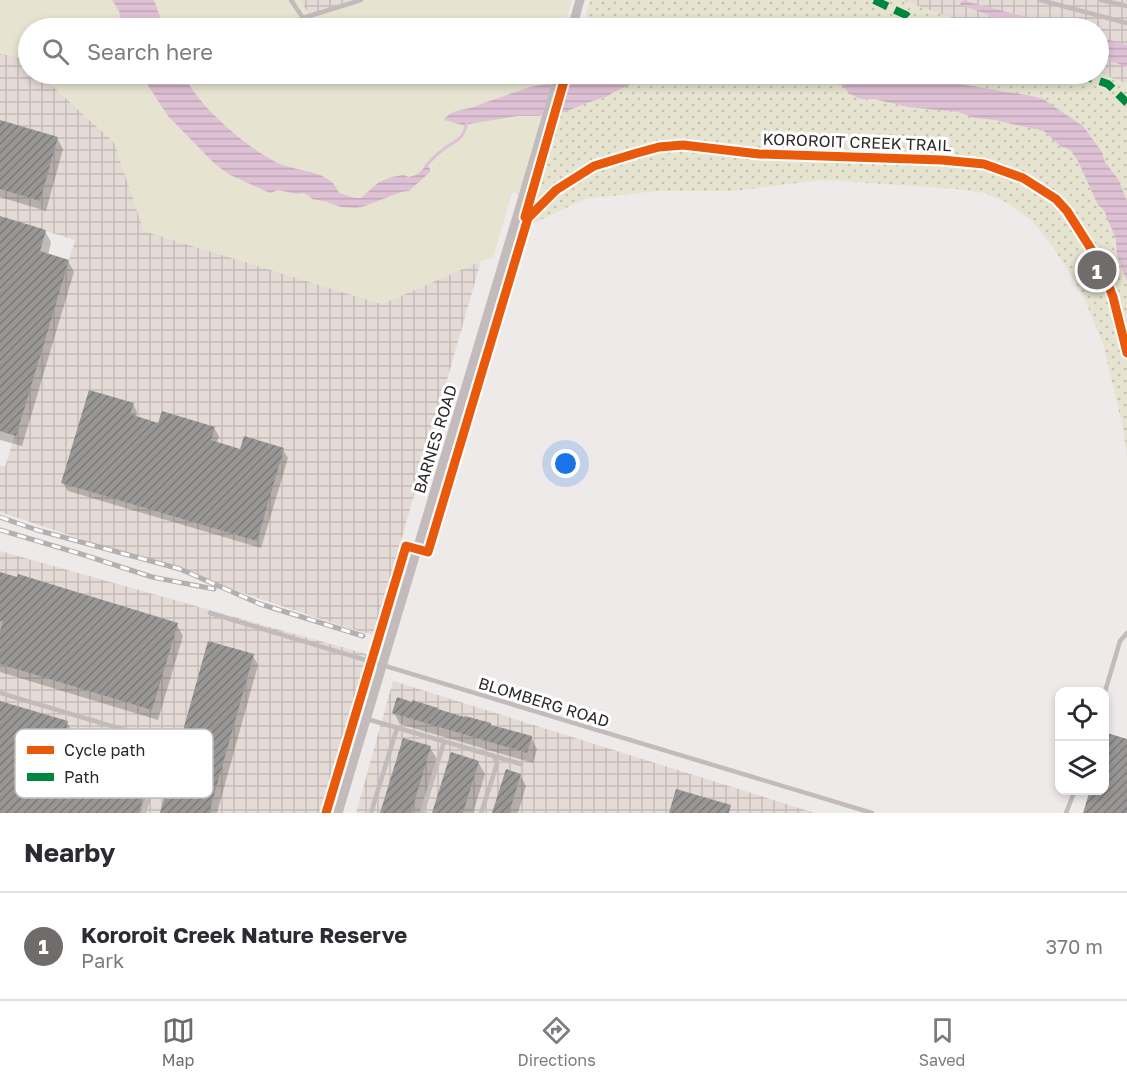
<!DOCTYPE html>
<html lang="en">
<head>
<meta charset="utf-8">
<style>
  body { margin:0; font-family:"Golos Text",sans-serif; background:#f2f2f3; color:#2b2b33 }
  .controls { position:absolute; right:18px; bottom:18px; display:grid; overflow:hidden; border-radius:12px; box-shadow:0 3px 9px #0003 }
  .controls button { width:54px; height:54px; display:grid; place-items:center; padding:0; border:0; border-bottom:2px solid #e1e1e2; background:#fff; color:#2b2b33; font:30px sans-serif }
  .you { position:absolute; left:566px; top:464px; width:21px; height:21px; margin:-15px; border:4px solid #fff; border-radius:50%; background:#1a73e8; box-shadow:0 0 0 9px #1a73e833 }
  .badge { display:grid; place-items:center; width:39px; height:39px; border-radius:50%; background:#6f6c6b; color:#fff; font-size:20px; font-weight:700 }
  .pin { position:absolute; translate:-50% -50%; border:3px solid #fff; box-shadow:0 2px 6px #0006 }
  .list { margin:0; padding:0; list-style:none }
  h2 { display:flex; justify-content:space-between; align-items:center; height:78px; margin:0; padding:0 24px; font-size:26px }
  h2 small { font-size:20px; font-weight:400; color:#7c7c81 }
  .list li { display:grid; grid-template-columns:39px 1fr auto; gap:18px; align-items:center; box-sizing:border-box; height:108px; padding:0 24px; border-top:2px solid #e1e1e2 }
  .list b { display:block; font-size:22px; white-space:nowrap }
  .list p { margin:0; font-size:20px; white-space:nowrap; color:#7c7c81 }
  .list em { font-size:20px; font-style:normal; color:#7c7c81 }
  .icon { flex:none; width:33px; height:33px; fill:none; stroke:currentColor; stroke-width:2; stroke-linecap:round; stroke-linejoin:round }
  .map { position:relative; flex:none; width:1127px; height:813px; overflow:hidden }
  .search { position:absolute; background:#fff; box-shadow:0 3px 9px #0003; left:18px; right:18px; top:18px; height:66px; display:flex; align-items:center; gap:15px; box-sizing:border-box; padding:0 21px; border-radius:33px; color:#7c7c81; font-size:22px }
  .sheet { height:186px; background:#fff }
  nav { display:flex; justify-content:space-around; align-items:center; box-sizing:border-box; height:84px; border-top:2px solid #e1e1e2; background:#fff; font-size:16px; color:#7c7c81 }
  nav a { display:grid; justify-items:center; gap:3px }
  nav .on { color:#6f6c6b }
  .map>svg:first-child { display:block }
  .industrial { fill:url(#industrial-grid) }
  .green { fill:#e6e4d0 }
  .park { fill:url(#park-dots) }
  .water { fill:url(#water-rules) }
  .shadow { fill:#0003 }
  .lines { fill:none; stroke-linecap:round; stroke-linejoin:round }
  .stream { stroke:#dfc1d5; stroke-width:3 }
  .building { fill:url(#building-hatch) }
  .service { stroke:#c2babb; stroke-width:4.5 }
  .minor { stroke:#c2babb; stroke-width:9 }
  .rail-casing { stroke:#b5b0b0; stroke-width:5 }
  .rail { stroke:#fff; stroke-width:3; stroke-dasharray:9; stroke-linecap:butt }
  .quiet { stroke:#00873e; stroke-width:8; stroke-dasharray:15 8; stroke-linecap:butt }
  .cycleway-casing { stroke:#fff; stroke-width:13 }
  .cycleway { stroke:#e8590c; stroke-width:9 }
  .labels { text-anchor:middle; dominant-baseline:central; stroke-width:6; stroke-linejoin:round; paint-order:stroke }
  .street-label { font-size:16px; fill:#2b2827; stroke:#fff }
  .key { fill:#fff; stroke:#bfbebe; stroke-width:1.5 }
  .key-label { font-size:16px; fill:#2b2827 }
</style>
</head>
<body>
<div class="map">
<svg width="1127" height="813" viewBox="0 0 1127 813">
  <defs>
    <pattern id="industrial-grid" width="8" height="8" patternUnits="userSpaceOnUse" patternTransform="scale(1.5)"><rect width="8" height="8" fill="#e4dad6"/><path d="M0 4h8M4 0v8" fill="none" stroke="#c4bbb8"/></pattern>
    <pattern id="park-dots" width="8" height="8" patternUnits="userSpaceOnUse" patternTransform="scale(1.5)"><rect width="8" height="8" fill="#e6e4d0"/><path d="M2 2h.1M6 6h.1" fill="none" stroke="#c5c4b3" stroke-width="1.8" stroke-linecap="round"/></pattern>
    <pattern id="water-rules" width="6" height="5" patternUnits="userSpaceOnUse" patternTransform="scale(1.5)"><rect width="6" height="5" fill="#dfc1d5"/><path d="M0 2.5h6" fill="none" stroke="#c0a6b7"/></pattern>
    <pattern id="building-hatch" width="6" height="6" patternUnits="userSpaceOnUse" patternTransform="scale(1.5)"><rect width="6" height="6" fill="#999795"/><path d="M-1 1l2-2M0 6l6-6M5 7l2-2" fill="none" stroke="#7d7b7a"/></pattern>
  </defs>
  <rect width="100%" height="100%" fill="#eeeae9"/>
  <path class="industrial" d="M300 0H360L310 16Z
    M902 0H1127V84L1099 73 1098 28H979Z
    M0 54 20 57 28 64V74H39L114 142 144 231 382 304 481 261 374 635 351 629 0 512V465L5 467 75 240 0 217Z
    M0 551 370 655 322 813H0Z
    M393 681 815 813H356Z"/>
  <path class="green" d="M0 0H300L310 16 360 0H572L564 28H28V64L20 57 0 54Z
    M39 74H569L536 191 516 196V192L512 193 493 258 481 261 382 304 144 231 114 142Z"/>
  <path class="park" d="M590 0H902L979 28H582Z
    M1099 73 1127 84V458L1123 428 1103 344 1082 293 1053 247 1033 222 1006 202 984 193 957 189 822 180 733 191H657L585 199 526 227 569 74Z"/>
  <path class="water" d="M112 0H154L164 28H123L119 11Z
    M963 1H965L1067 28H1025L961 5 960 3Z
    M1099 37 1127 45V67L1099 56Z
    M142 74H184C196 105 249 150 280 164 299 172 331 170 339 193L355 198H361L379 182 392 177 403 175 409 177 416 175 423 169 426 163 430 169V172L409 191 401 192 365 206 356 208 341 207 327 202 312 199 308 195 303 193 297 194 278 190 270 193 228 174 214 163 168 116 145 81Z
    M587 74H653L612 93 608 96 584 104 565 112 538 116H517L463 125 444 120C451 108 467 111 478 105L530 87 546 84 558 86Z
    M849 78 874 81H942L1032 96 1043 99 1083 126 1102 152 1105 162 1118 179 1127 201V281L1117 256 1116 240 1113 232 1104 210 1098 205 1078 161 1071 151 1066 148 1060 146 1044 131 995 120 975 118 958 112 908 107 874 99H861L850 94 843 86 842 81 844 79Z"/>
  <path class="shadow" d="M0 121 57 138 63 149 46 211 0 197Z
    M0 217 45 231 51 242 48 255 68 261 74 272 22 446 0 440Z
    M133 404 137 412 136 418 159 425 214 428 219 436 217 443 241 451 283 450 288 458 261 548 68 491 63 483Z
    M0 574 177 625 183 636 158 720 0 672Z
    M253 656 258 665 217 813H161Z
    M0 703 67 722 72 732 62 764 85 770 157 749 163 758 146 813H0Z
    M439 711 531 737 537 749 533 763 400 724 394 713Z
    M430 748 437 759 420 813H381Z
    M478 762 485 774 473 813H434Z
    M520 775 526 786 518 813H494Z"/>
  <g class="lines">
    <path class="stream" d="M803 74 844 84
      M426 166C431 160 438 153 445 148 458 139 463 140 467 122"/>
  </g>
  <path class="building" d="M0 120 58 137 40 201 0 189Z
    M0 216 46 230 40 251 69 260 16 436 0 431Z
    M89 390 134 403 130 414 158 423 162 411 215 427 211 440 240 449 244 436 284 448 257 541 61 483Z
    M0 572 17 577 18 574 178 623 152 710 0 664V633L3 621H0Z
    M208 641 254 654 209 813H160Z
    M397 697 412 702V700L438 708V709L464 717 465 716 491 723V725L532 736 527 753 392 713Z
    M0 701 68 721 56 760 84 769 95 729 158 747 139 813H0Z
    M1107 733 1127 739V813H1083L1090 790H1104V742Z
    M403 738 431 746 411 813H380Z
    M451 752 479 761 463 813H432Z
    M506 769 521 774 509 813H492Z
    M676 789 731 805 729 813H669Z"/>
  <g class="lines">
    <path class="service" d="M291 0 303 18 361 0
      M1040 0 1127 23
      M1101 0 1127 6
      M210 613 872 813
      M0 693 165 742 143 813
      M1104 695 1120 641 1127 633
      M367 719 494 756 497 764 481 813
      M494 756 521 764
      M371 813 397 728
      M422 813 444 742
      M1066 813 1075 790"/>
    <path class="minor" d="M572 28 580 0
      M338 813 521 203 559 74"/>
    <g class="rail-casing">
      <path id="rail" d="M0 517 37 530 180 569 260 604 363 636
        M0 530 81 554 152 577 214 589"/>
    </g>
    <use href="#rail" class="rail"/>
    <path class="quiet" d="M874 0 906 15 919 28
      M1078 74 1108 84 1127 103"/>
    <g class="cycleway-casing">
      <path id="cycleway" d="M566 74 525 217 528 218 556 190 594 166 637 153 659 147 683 145 759 154 942 160 984 164 1023 178 1056 199 1067 211 1100 263 1113 297 1127 353
        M326 813 406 546 428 552 528 218"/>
    </g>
    <use href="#cycleway" class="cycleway"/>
  </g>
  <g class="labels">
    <g class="street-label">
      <text transform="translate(857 142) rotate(2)">KOROROIT CREEK TRAIL</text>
      <text transform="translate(435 439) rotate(-73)">BARNES ROAD</text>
      <text transform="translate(544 702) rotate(17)">BLOMBERG ROAD</text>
    </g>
  </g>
  <rect x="15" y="729" width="198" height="69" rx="9" class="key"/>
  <rect x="27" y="746" width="27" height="8" fill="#e8590c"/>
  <rect x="27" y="773" width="27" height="8" fill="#00873e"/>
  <g class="key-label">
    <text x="64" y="756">Cycle path</text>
    <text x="64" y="783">Path</text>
  </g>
</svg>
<div class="controls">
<button><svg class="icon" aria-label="locate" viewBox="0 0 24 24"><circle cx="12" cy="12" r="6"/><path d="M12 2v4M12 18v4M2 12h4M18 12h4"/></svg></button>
<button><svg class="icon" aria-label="layers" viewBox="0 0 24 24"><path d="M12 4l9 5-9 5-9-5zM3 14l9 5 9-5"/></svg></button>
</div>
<div class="you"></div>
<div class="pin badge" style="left:1097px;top:270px">1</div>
<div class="search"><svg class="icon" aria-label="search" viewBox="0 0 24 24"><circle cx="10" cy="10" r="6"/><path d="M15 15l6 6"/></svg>Search here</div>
</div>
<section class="sheet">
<h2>Nearby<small></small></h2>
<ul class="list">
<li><span class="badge">1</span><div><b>Kororoit Creek Nature Reserve</b><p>Park</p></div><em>370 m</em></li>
</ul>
</section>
<nav>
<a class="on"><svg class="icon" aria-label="map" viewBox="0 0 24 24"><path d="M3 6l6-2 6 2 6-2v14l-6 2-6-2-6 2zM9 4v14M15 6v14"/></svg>Map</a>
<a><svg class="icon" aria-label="directions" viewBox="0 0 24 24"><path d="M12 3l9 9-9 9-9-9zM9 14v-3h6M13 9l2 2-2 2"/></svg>Directions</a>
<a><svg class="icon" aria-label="saved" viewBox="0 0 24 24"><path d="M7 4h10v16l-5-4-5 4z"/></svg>Saved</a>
</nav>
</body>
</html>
